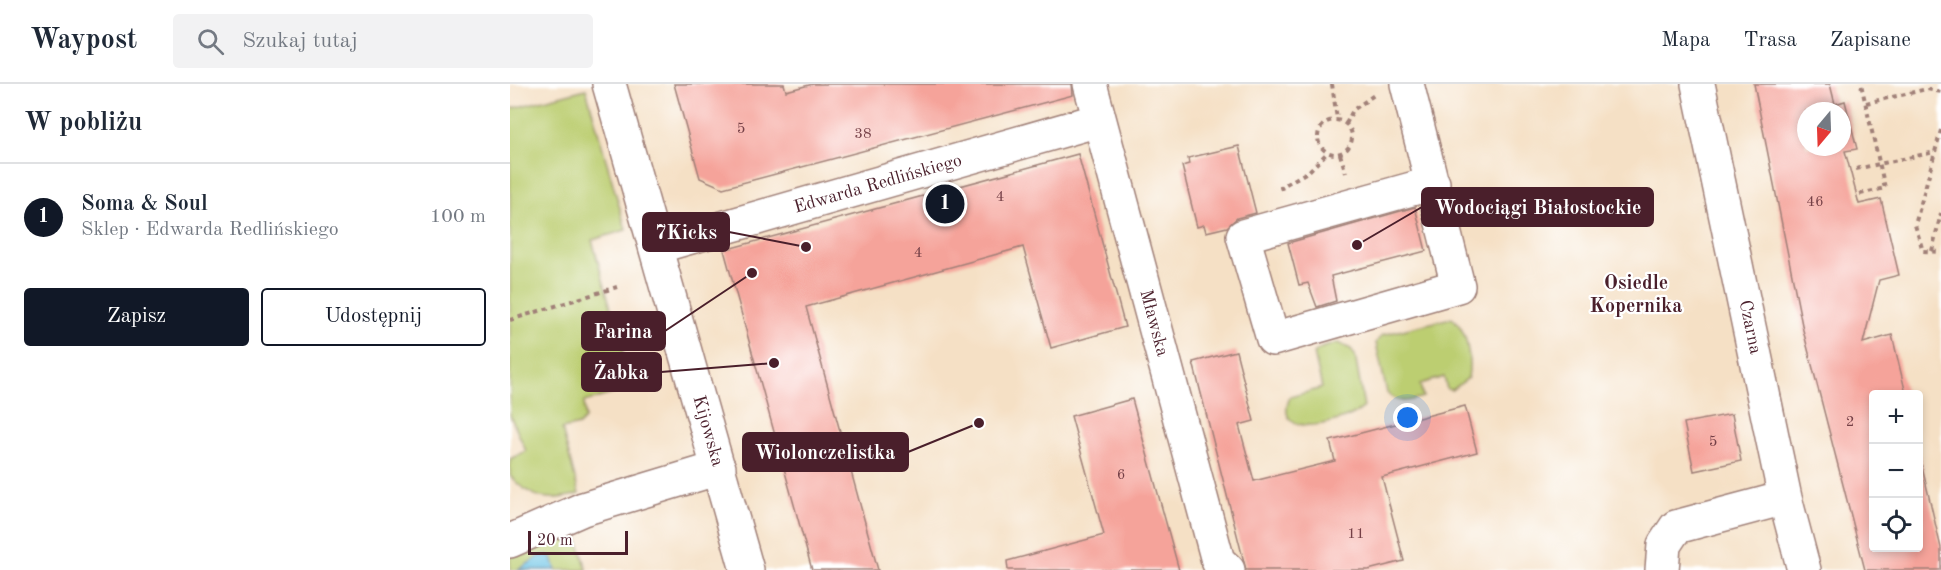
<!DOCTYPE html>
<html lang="pl">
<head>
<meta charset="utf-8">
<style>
  body { margin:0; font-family:"Old Standard TT",serif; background:#f2f2f3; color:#1f2937 }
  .controls { position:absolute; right:18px; bottom:18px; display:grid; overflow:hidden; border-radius:6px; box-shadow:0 3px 9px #0003 }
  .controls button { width:54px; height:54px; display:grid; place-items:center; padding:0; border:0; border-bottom:2px solid #e0e1e3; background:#fff; color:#1f2937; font:30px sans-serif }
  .compass { position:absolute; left:1287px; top:18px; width:54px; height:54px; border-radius:50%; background:#fff; box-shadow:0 3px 9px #0003; rotate:199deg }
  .scale { position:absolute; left:18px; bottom:15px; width:100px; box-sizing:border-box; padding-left:6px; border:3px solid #4a1f2b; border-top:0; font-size:16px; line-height:21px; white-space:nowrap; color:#4a1f2b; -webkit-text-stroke:4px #fff; paint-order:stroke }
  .you { position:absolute; left:898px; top:334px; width:21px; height:21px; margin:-15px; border:4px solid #fff; border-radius:50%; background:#1a73e8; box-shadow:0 0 0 9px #1a73e833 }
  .badge { display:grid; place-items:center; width:39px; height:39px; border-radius:50%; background:#111827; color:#fff; font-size:20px; font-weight:700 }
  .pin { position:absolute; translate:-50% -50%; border:3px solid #fff; box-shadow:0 2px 6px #0006 }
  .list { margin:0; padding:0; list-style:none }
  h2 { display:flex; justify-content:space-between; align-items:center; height:78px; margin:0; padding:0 24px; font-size:26px }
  h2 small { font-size:20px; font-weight:400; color:#747a83 }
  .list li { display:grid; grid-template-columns:39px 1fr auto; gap:18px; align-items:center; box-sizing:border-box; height:108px; padding:0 24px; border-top:2px solid #e0e1e3 }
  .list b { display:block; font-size:22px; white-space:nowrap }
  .list p { margin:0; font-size:20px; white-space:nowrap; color:#747a83 }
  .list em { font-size:20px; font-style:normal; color:#747a83 }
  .actions { display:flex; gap:12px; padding:18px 24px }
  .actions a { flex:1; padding:14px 0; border:2px solid #111827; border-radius:6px; text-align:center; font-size:21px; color:#111827 }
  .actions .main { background:#111827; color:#fff }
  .icon { flex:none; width:33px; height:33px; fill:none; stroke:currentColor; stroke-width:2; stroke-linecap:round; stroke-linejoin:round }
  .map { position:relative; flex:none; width:1431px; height:486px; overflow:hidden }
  header { display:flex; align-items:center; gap:36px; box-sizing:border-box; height:84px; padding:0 30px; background:#fff; border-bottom:2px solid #e0e1e3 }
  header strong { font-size:28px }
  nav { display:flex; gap:33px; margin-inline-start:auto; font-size:21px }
  .search { width:420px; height:54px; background:#f2f2f3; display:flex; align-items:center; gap:15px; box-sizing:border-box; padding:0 21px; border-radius:6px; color:#747a83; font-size:22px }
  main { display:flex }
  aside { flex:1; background:#fff }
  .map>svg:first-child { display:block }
  .green { fill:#bcce71; stroke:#83764e; stroke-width:1.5 }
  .water { fill:#67c2e5; stroke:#587088; stroke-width:1.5 }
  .building { fill:#f5a39a; fill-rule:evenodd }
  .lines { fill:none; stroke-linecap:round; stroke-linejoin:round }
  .minor-casing { stroke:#a08078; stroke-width:36 }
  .path { stroke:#a08078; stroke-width:4; stroke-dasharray:4.5 4.5; stroke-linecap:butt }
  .minor { stroke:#fff; stroke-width:33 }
  .labels { text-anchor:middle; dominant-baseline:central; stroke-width:4.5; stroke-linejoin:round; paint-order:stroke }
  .number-label { font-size:15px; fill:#754047 }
  .street-label { font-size:18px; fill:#4a1f2b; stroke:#fff }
  .neighbourhood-label { font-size:20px; font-weight:bold; fill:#4a1f2b; stroke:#fff }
  .leader { fill:none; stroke:#4a1f2b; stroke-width:2 }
  .callout-dot { fill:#4a1f2b; stroke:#fff; stroke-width:2 }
  .callout { fill:#4a1f2b; stroke:#4a1f2b; stroke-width:2 }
  .callout-label { font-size:20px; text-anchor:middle; font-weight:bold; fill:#fff }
</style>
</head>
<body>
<header>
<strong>Waypost</strong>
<div class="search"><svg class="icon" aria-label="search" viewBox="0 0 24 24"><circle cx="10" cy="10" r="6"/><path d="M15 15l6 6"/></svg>Szukaj tutaj</div>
<nav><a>Mapa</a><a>Trasa</a><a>Zapisane</a></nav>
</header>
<main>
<aside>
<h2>W pobliżu<small></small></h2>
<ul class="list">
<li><span class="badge">1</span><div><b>Soma &amp; Soul</b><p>Sklep · Edwarda Redlińskiego</p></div><em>100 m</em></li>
</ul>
<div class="actions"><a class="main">Zapisz</a><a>Udostępnij</a></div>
</aside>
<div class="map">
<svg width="1431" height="486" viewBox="0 0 1431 486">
  <rect width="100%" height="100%" fill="#fff"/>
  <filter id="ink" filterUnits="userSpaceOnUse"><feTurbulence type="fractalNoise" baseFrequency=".0167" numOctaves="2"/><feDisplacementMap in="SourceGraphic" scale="12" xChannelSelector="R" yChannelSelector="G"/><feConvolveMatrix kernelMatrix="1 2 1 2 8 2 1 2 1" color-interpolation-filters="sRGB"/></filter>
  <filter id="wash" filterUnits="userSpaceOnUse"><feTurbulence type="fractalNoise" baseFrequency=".008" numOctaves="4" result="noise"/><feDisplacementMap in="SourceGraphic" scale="24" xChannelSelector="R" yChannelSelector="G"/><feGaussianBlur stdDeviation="1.35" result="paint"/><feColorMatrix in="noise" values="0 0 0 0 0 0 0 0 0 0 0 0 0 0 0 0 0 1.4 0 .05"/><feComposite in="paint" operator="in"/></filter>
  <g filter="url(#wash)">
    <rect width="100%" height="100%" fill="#f5e0c5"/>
    <path class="green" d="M76 5 116 146 82 156 123 304 74 318 75 335 69 341 52 345 69 410C39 418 22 416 0 392V375L16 367 0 331V25Z
      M941 234C958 244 961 276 958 294L942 306 937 305 934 293 910 300 913 313C899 317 888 321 877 309L866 259 872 251Z
      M828 259 841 265 845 271 854 323C841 337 760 360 780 313L812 304 804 269 811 264Z
      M65 445 77 486H0V473Z"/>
    <path class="water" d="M37 471 42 473 46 486H8L30 472Z"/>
    <g id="blocks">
      <path class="building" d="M164 0H274L276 7 303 0H562L563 11 213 104 190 94Z
        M1244 0H1320L1325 20 1335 17 1347 65 1335 67 1349 120 1371 115 1389 191 1369 196 1353 259 1382 251 1396 310H1364V464H1408V366L1431 464V486H1355L1293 246ZM1296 27H1332V63H1296Z
        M729 62 746 129 727 134 717 143 696 148 694 141 687 143 672 82 679 80 678 74Z
        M568 70 615 243 541 264 513 163 296 223 368 486H302L214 166Z
        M905 123 916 167 821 192 826 217 807 223 798 199 789 201 778 159Z
        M726 267 744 337 729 341 744 397 825 377 820 357 955 322 967 368 872 393 894 477 858 486H736L683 278Z
        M622 315 669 486H498L497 477 594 451 561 332Z
        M1222 330 1231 377 1184 387 1174 339Z"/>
    </g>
  </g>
  <g filter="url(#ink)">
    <use href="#blocks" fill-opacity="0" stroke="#a08078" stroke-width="1.5"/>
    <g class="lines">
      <g class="minor-casing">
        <path id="minor" d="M99 0 237 486
          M580 0 708 477 718 486
          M897 0 948 202 763 255 733 152 923 99
          M1188 0 1275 414 1294 486
          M146 163 589 36
          M0 457 73 425 209 384
          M1152 486 1154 461 1166 443 1275 414"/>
      </g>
      <path class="path" d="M822 0 827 35
        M1356 19 1417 5 1431 8
        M808 53a17 17 0 1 1 34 0a17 17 0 1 1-34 0Z
        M836 40 843 26 864 11
        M1431 46 1405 141 1413 167 1431 168
        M830 70 836 89
        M1346 85 1425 68
        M772 106 771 103 799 87 818 68
        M1350 110 1375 104 1351 0
        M1422 167 1431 129
        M0 236 107 203"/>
      <use href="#minor" class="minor"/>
    </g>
  </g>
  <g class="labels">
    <g class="number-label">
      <text x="231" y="45">5</text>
      <text x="353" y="50">38</text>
      <text x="490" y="113">4</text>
      <text x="1305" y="118">46</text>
      <text x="408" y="169">4</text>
      <text x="1340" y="338">2</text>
      <text x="1203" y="358">5</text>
      <text x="611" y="391">6</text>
      <text x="846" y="450">11</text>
    </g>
    <g class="street-label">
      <text transform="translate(368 100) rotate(-16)">Edwarda Redlińskiego</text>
      <text transform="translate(644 239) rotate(75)">Mławska</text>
      <text transform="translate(1240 243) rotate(78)">Czarna</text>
      <text transform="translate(198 347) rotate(74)">Kijowska</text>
    </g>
    <g class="neighbourhood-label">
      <text x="1126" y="200">Osiedle<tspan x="1126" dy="23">Kopernika</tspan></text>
    </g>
  </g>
  <path class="leader" d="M847 161L912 123M296 163L219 148M242 189L155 247M264 279L151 288M469 339L398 368"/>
  <g class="callout-dot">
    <circle cx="847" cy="161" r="6"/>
    <circle cx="296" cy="163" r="6"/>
    <circle cx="242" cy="189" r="6"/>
    <circle cx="264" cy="279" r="6"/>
    <circle cx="469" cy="339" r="6"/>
  </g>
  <g class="callout">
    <rect x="912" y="104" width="231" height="38" rx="6"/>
    <rect x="133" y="129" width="86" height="38" rx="6"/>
    <rect x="72" y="228" width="83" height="38" rx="6"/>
    <rect x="72" y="269" width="79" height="38" rx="6"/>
    <rect x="233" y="349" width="165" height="38" rx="6"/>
  </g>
  <g class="callout-label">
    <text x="1028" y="130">Wodociągi Białostockie</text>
    <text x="176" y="155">7Kicks</text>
    <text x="113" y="254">Farina</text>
    <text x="111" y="295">Żabka</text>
    <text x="315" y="375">Wiolonczelistka</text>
  </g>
</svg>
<div class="controls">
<button>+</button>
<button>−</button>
<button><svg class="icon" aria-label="locate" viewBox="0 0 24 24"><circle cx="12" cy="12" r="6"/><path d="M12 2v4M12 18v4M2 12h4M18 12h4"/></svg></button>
</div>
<svg class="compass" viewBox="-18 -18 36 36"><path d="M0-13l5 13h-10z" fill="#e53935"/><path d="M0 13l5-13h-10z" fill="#747a83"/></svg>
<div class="scale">20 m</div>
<div class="you"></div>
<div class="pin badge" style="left:435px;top:120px">1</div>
</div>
</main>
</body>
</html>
